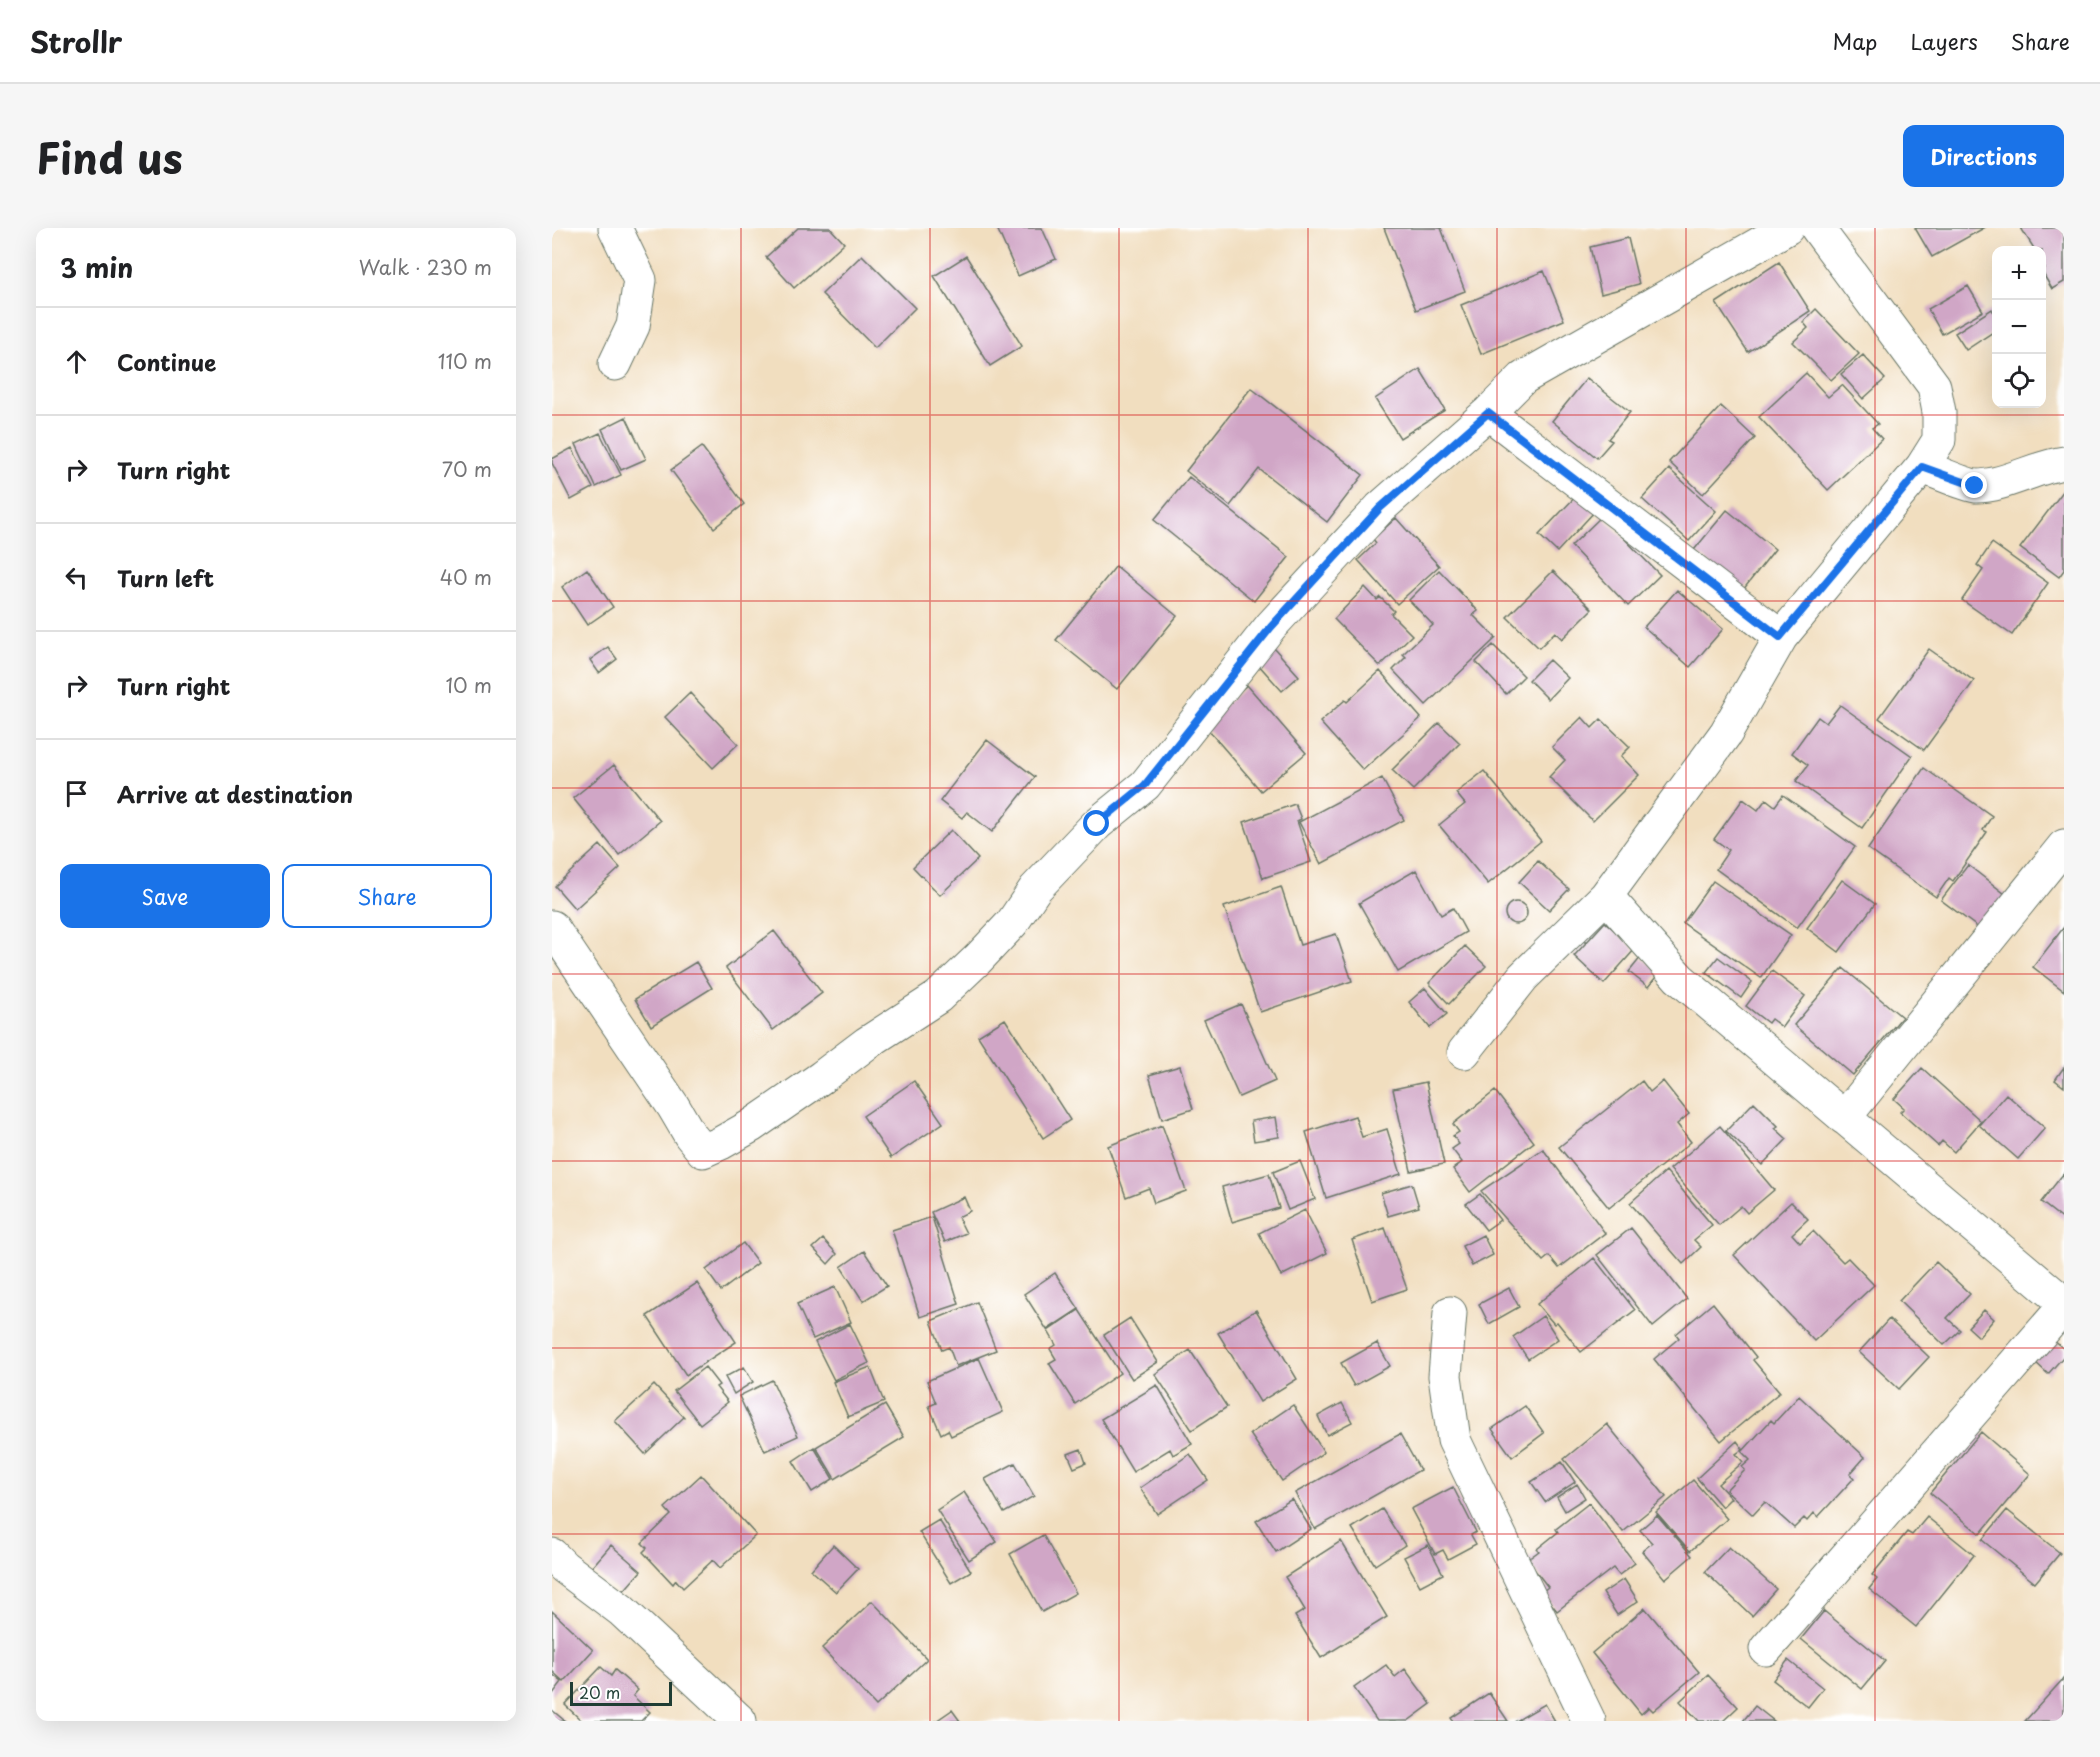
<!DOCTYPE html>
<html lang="en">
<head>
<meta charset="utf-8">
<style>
  body { margin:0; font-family:"Playpen Sans",sans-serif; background:#f6f6f6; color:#202124 }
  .controls { position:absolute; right:18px; top:18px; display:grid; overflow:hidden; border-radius:12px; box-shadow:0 6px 24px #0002 }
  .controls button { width:54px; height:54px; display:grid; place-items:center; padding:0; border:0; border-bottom:2px solid #e0e0e0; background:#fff; color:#202124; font:30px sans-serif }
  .scale { position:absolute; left:18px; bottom:15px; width:102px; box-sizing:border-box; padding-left:6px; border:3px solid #1f3d34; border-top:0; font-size:16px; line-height:21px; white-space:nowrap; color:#1f3d34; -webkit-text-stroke:4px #fff; paint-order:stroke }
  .stop { position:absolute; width:18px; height:18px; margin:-14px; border:4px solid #1a73e8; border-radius:50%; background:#fff }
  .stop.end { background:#1a73e8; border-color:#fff; box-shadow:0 2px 6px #0008 }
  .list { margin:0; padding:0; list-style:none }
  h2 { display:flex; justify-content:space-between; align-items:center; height:78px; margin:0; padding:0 24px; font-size:26px }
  h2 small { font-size:20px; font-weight:400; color:#757577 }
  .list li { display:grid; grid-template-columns:39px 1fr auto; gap:18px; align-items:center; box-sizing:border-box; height:108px; padding:0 24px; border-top:2px solid #e0e0e0 }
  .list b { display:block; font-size:22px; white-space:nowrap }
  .list em { font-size:20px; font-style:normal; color:#757577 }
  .actions { display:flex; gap:12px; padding:18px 24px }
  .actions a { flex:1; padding:14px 0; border:2px solid #1a73e8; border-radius:12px; text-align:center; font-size:21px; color:#1a73e8 }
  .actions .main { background:#1a73e8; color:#fff }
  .icon { flex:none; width:33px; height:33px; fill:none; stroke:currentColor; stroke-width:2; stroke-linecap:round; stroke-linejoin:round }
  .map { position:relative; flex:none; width:1512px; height:1493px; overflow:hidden; border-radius:12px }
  header { display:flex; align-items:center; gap:36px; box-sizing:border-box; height:84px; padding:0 30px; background:#fff; border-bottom:2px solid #e0e0e0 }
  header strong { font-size:28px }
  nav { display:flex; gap:33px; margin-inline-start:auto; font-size:21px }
  .intro { display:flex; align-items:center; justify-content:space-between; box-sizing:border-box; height:144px; padding:0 36px }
  h1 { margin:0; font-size:42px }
  .button { padding:15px 27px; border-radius:12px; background:#1a73e8; color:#fff; font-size:21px; font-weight:700 }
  main { display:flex; gap:36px; padding:0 36px }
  aside { flex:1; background:#fff; border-radius:12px; box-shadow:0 6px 24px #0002 }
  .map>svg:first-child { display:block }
  .building { fill:#d0a6c6 }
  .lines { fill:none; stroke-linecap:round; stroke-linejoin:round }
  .street-casing { stroke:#687565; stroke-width:35 }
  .street { stroke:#fff; stroke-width:33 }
  .route { stroke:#1a73e8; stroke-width:8 }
  .grid { fill:none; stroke:#d62828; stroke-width:1.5; stroke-opacity:0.55 }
</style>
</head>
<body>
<header>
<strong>Strollr</strong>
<nav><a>Map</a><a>Layers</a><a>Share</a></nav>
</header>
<div class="intro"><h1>Find us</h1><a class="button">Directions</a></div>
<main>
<aside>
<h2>3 min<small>Walk · 230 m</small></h2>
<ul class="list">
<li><svg class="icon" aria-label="ahead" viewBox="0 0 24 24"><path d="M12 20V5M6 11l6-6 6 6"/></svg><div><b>Continue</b></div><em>110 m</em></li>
<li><svg class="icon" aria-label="right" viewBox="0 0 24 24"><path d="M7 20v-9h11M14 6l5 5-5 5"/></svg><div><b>Turn right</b></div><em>70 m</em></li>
<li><svg class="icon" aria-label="left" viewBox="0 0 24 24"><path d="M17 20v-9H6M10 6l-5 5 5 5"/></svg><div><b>Turn left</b></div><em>40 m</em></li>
<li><svg class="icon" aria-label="right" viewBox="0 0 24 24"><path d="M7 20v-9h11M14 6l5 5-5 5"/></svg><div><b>Turn right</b></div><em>10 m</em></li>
<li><svg class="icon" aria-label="arrive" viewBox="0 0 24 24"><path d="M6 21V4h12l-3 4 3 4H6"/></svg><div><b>Arrive at destination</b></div></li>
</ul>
<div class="actions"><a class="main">Save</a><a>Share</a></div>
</aside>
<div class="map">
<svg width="1512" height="1493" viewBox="0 0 1512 1493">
  <rect width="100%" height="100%" fill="#fff"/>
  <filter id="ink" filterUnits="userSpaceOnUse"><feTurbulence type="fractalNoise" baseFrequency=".0167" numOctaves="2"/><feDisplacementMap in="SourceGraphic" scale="12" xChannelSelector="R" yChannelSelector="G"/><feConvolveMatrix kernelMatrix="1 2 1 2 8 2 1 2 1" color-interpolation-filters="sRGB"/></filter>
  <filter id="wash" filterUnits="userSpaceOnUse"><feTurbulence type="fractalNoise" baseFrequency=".008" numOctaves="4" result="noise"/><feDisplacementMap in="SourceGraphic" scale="24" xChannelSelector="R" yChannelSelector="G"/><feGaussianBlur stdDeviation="1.35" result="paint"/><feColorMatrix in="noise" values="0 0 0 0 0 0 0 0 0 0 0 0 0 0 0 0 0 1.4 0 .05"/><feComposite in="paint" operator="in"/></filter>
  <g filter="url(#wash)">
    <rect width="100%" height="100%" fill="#f1debf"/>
    <g id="blocks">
      <path class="building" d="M246 0H278L292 15 242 60 214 29Z
        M445 0H490L504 31 466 48Z
        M832 0H889L913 63 864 82Z
        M1363 0H1432L1380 29Z
        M1469 0H1508L1512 7V54L1500 61 1490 44 1493 40 1490 34V22H1483Z
        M1076 10 1087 56 1049 66 1038 19Z
        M310 27 363 80 323 120 270 66Z
        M414 28 470 118 438 138 382 48Z
        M1227 34 1258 83 1196 124 1164 75Z
        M992 43 1012 92 929 126 909 77Z
        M1416 58 1431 83 1390 106 1376 81Z
        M1264 81 1307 126 1279 152 1241 114 1256 100 1251 94Z
        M1440 81 1444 89V102L1414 122 1403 105Z
        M1311 127 1333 151 1311 171 1289 146Z
        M868 141 893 182 848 210 823 171Z
        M1254 145 1276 169 1290 157 1326 196 1320 200 1330 211 1276 262 1207 189Z
        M1035 150 1078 184 1056 211 1060 213 1045 230 1000 193Z
        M699 160 811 247 775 294 707 241 678 278 634 243Z
        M1169 178 1203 210 1151 266 1117 234Z
        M74 189 94 231 69 242 50 201Z
        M48 205 69 247 44 259 24 216Z
        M150 219 192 276 162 300 119 242Z
        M20 220 41 260 19 272 0 235V231Z
        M1117 241 1164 283 1137 313 1090 271Z
        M637 249 737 329 702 373 602 292Z
        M1512 262V342L1507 349 1468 320Z
        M1027 265 1044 282 1005 324 987 307Z
        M1175 282 1223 321 1191 362 1142 322Z
        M1050 288 1108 347 1076 378 1019 318Z
        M844 290 887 338 845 376 806 332 824 315 821 311Z
        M1440 315 1496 355 1460 407 1410 372 1431 342 1425 337Z
        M564 338 625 388 565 461 504 412Z
        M35 341 61 379 35 397 10 359Z
        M887 342 926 383 921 387 944 410 874 477 841 442 854 429 851 426 881 397 857 372Z
        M1001 343 1040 381 1010 411 1003 404 987 420 955 389Z
        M813 359 825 372 828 369 842 383 839 386 860 407 828 438 782 391Z
        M1125 362 1171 401 1138 439 1092 399Z
        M941 417 972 448 954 466 924 434Z
        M56 419 65 431 47 445 38 432Z
        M722 420 747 448 730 463 705 435Z
        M1377 421 1422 453 1372 522 1327 490Z
        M997 432 1016 450 996 471 977 452Z
        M828 443 869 490 811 542 768 494 793 472 795 474Z
        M695 457 754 525 709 563 651 496Z
        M138 465 186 516 161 540 113 489Z
        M1288 477 1360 528 1310 600 1244 553 1256 537 1240 525 1266 489 1274 495Z
        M1030 489 1040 500 1049 491 1078 519 1069 528 1087 547 1041 593 997 549 1013 532 1000 519Z
        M887 495 908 515 861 562 840 542Z
        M435 512 483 549 440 604 415 584 410 590 388 573Z
        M62 537 108 593 67 627 21 570Z
        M1372 540 1440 588 1431 602 1435 604 1401 653 1397 650 1384 669 1316 621Z
        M932 543 989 613 936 656 887 597 913 576 904 565Z
        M830 550 852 592 769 636 747 594Z
        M1231 567 1303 619 1245 700 1164 641 1177 622 1162 611 1191 571 1206 582 1214 571 1223 578Z
        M743 576 749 591 745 593 759 634 711 650 692 594Z
        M399 602 426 631 388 667 361 639Z
        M48 617 68 640 23 681 3 658Z
        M986 633 1017 661 997 682 967 654Z
        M1416 637 1458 670 1432 704 1389 672Z
        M864 642 889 687 901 680 914 704 846 744 807 675Z
        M1290 652 1323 676 1287 724 1255 700Z
        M1161 653 1239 707 1209 750 1131 695Z
        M729 659 748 717 784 706 800 753 708 784 672 679Z
        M953 685a11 11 0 1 1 22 0a11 11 0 1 1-22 0Z
        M1053 694 1083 721 1052 756 1022 728Z
        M1512 699V763L1481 739Z
        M222 703 270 765 221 802 174 740Z
        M913 718 934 738 897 776 877 755Z
        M1089 729 1108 744 1096 759 1077 744Z
        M1166 729 1200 754 1189 770 1154 744Z
        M144 734 160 760 99 798 83 771Z
        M1291 740 1350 789 1301 847 1242 797Z
        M1220 743 1253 768 1230 799 1219 791 1216 795 1194 778Z
        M873 760 895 786 878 800 857 774Z
        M689 776 723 853 687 869 652 792Z
        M453 791 518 892 491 910 426 808Z
        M628 838 641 881 610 891 597 847Z
        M1512 839V859L1503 852Z
        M1370 840 1429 893 1402 924 1390 913 1386 918 1348 884 1352 880 1342 871Z
        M362 853 391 895 339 930 311 888Z
        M1090 853 1098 864 1111 853 1137 886 1125 896 1139 914 1057 980 1007 919Z
        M874 854 892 936 859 943 841 861Z
        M943 863 982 914 918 964 901 941 910 934 900 921 907 916 901 908 907 904 901 896Z
        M1454 866 1493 900 1466 931 1427 897Z
        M1202 874 1226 898 1223 900 1235 911 1210 937 1174 903Z
        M803 888 810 909 835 901 849 946 774 970 754 904Z
        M724 889 727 909 702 913 699 893Z
        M610 897 634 963 602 975 597 960 574 969 556 918Z
        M1168 898 1222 962 1195 985 1189 978 1167 997 1118 941Z
        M991 921 1053 1005 1007 1040 997 1028 991 1033 929 963Z
        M748 933 763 971 736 982 721 944Z
        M1114 943 1160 997 1142 1012 1149 1019 1131 1036 1078 975Z
        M1512 945V992L1489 974Z
        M717 946 727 980 680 994 670 959Z
        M860 956 867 979 836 988 829 965Z
        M928 966 948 992 934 1002 914 976Z
        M412 969 418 983 406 989 414 1005 393 1014 379 984Z
        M1239 974 1256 991 1240 1006 1248 1015 1261 1003 1291 1034 1296 1030 1322 1057 1262 1113 1182 1027Z
        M753 982 775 1025 729 1048 707 1005Z
        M380 989 407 1076 368 1089 340 1002Z
        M833 1000 855 1061 820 1073 800 1012Z
        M1079 1000 1135 1071 1101 1099 1045 1027Z
        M931 1007 941 1027 920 1038 910 1018Z
        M271 1011 285 1026 276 1036 261 1020Z
        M191 1015 206 1035 169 1063 154 1042Z
        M312 1023 335 1058 311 1073 289 1039Z
        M1042 1030 1083 1082 1029 1124 1005 1094 1002 1096 985 1076Z
        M1384 1034 1418 1066 1395 1090 1408 1102 1392 1117 1347 1073Z
        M503 1045 527 1081 495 1102 472 1066Z
        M145 1055 184 1114 134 1147 95 1088Z
        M283 1059 299 1094 261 1111 245 1076Z
        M957 1060 967 1079 937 1096 927 1076Z
        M425 1074 444 1122 404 1138 397 1119 390 1122 379 1093Z
        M1161 1075 1204 1129 1201 1132 1228 1164 1169 1213 1102 1131 1127 1110 1124 1106Z
        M527 1082 568 1145 523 1176 497 1135 504 1131 498 1121 504 1117 496 1103Z
        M704 1082 745 1151 708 1174 666 1105Z
        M1432 1082 1442 1091 1427 1109 1416 1099Z
        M991 1088 1006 1111 976 1131 961 1109Z
        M578 1090 606 1134 580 1151 552 1107Z
        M1337 1091 1377 1129 1347 1161 1307 1124Z
        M298 1096 317 1135 282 1152 263 1114Z
        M1501 1112 1512 1121V1128L1496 1146 1482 1133Z
        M825 1115 838 1138 802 1158 789 1135Z
        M638 1122 675 1179 640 1202 603 1146Z
        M427 1130 451 1184 399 1208 396 1202 389 1206 377 1178 384 1175 375 1153Z
        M153 1139 167 1157 164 1159 176 1174 148 1196 122 1163Z
        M192 1139 201 1154 182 1166 173 1149Z
        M318 1139 332 1174 296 1189 281 1154Z
        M220 1152 246 1208 213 1223 187 1168Z
        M102 1157 132 1189 93 1226 63 1193Z
        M605 1157 640 1216 621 1227 618 1221 581 1244 549 1191Z
        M1247 1168 1313 1229 1298 1246 1302 1250 1266 1289 1262 1285 1255 1293 1252 1290 1242 1300 1213 1274 1201 1287 1174 1262 1193 1242 1190 1239 1198 1232 1190 1224 1219 1192 1222 1195Z
        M790 1175 800 1194 775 1207 766 1188Z
        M333 1177 352 1209 283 1251 264 1219Z
        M741 1177 772 1224 730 1253 698 1206Z
        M973 1178 992 1205 960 1229 940 1201Z
        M1055 1196 1114 1269 1071 1304 1012 1231Z
        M1429 1204 1478 1246 1428 1306 1378 1265Z
        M848 1206 868 1242 763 1301 743 1265Z
        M1185 1213 1191 1221 1184 1226 1191 1234 1166 1256 1179 1270 1170 1279 1145 1250Z
        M262 1219 281 1251 260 1264 241 1233Z
        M529 1221 534 1235 522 1240 516 1226Z
        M638 1226 656 1252 605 1286 588 1260Z
        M1010 1234 1023 1254 993 1274 979 1254Z
        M463 1235 482 1268 452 1285 433 1251Z
        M149 1247 204 1307 168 1340 161 1332 131 1360 124 1352 121 1356 91 1324 95 1320 90 1315 119 1287 113 1280Z
        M1141 1252 1175 1291 1138 1323 1104 1284Z
        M1025 1256 1033 1270 1013 1283 1005 1269Z
        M901 1259 924 1304 919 1307 924 1316 896 1331 891 1322 883 1326 859 1281Z
        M412 1264 445 1314 417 1332 385 1282Z
        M740 1271 759 1301 724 1324 704 1293Z
        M1037 1275 1083 1335 1067 1347 1061 1340 1005 1383 990 1364 996 1359 975 1332 987 1323 985 1321 1006 1304 1004 1301Z
        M830 1281 853 1317 823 1337 800 1300Z
        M1455 1282 1508 1325 1483 1355 1430 1312Z
        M1105 1287 1140 1328 1113 1351 1090 1323 1100 1315 1088 1302Z
        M1375 1289 1422 1327 1364 1399 1317 1361 1325 1351 1320 1347 1355 1304 1360 1307Z
        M387 1292 419 1343 399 1355 367 1304Z
        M491 1307 524 1365 490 1384 458 1326Z
        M789 1313 835 1389 769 1430 743 1388 753 1382 733 1349Z
        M59 1317 89 1343 69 1366 39 1340Z
        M281 1317 306 1341 284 1364 259 1342Z
        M876 1317 891 1346 868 1358 852 1329Z
        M1177 1319 1224 1361 1200 1388 1153 1344Z
        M1072 1351 1086 1373 1065 1387 1051 1365Z
        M320 1373 375 1431 324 1478 270 1420Z
        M1093 1380 1147 1444 1101 1483 1097 1479 1089 1486 1040 1425Z
        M0 1383 41 1422 12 1454 0 1443Z
        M1272 1383 1333 1433 1310 1461 1249 1411Z
        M1236 1432 1271 1460 1256 1479 1221 1452Z
        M834 1437 843 1449 853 1441 879 1476 856 1493H825L802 1460Z
        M49 1439 59 1448 63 1442 86 1462 81 1468 98 1484 89 1493H30L13 1477Z
        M0 1446 10 1454 0 1467Z
        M1156 1447 1186 1479 1171 1493H1147L1128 1473Z
        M1512 1450V1493H1473Z
        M937 1465 956 1493H901L899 1490Z
        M993 1476 1003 1493H964Z
        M1203 1478 1222 1493H1191Z
        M0 1482 13 1493H0Z
        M400 1482 408 1493H384Z"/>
    </g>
  </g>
  <g filter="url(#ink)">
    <use href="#blocks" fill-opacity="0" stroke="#687565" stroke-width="1.5"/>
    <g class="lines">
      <g class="street-casing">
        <path id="street" d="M1265 0 1382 158 1387 184V212L1370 239 1229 409 1174 505 1054 668 1127 750 1512 1075
          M63 136 81 98 88 52 63 0
          M936 185 1229 409
          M1370 239C1383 243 1413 257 1424 258 1453 258 1483 239 1512 235
          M0 699 121 878 138 907 151 923 169 915 199 898 270 849 315 815 386 769 426 731 460 695 483 661 545 596 593 557 719 398 828 280 936 185 971 150 1235 0
          M912 824 971 749 1054 668
          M1292 890 1512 618
          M898 1085 893 1148 902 1212 1037 1493
          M0 1327 12 1339 69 1382 188 1493
          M1214 1421 1512 1079"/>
      </g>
      <use href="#street" class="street"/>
    </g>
  </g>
  <g class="lines" filter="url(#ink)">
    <path class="route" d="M545 596 593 557 719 399 828 280 936 185 1228 409 1370 239 1423 258"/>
  </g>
  <path class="grid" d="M189 0V1493M378 0V1493M567 0V1493M756 0V1493M945 0V1493M1134 0V1493M1323 0V1493M0 187H1512M0 373H1512M0 560H1512M0 746H1512M0 933H1512M0 1120H1512M0 1306H1512"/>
</svg>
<div class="controls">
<button>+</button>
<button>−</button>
<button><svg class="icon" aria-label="locate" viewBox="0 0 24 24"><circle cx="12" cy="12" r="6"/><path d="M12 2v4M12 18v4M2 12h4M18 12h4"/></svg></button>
</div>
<div class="scale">20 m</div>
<div class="stop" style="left:545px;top:596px"></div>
<div class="stop end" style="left:1423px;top:258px"></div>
</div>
</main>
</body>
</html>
